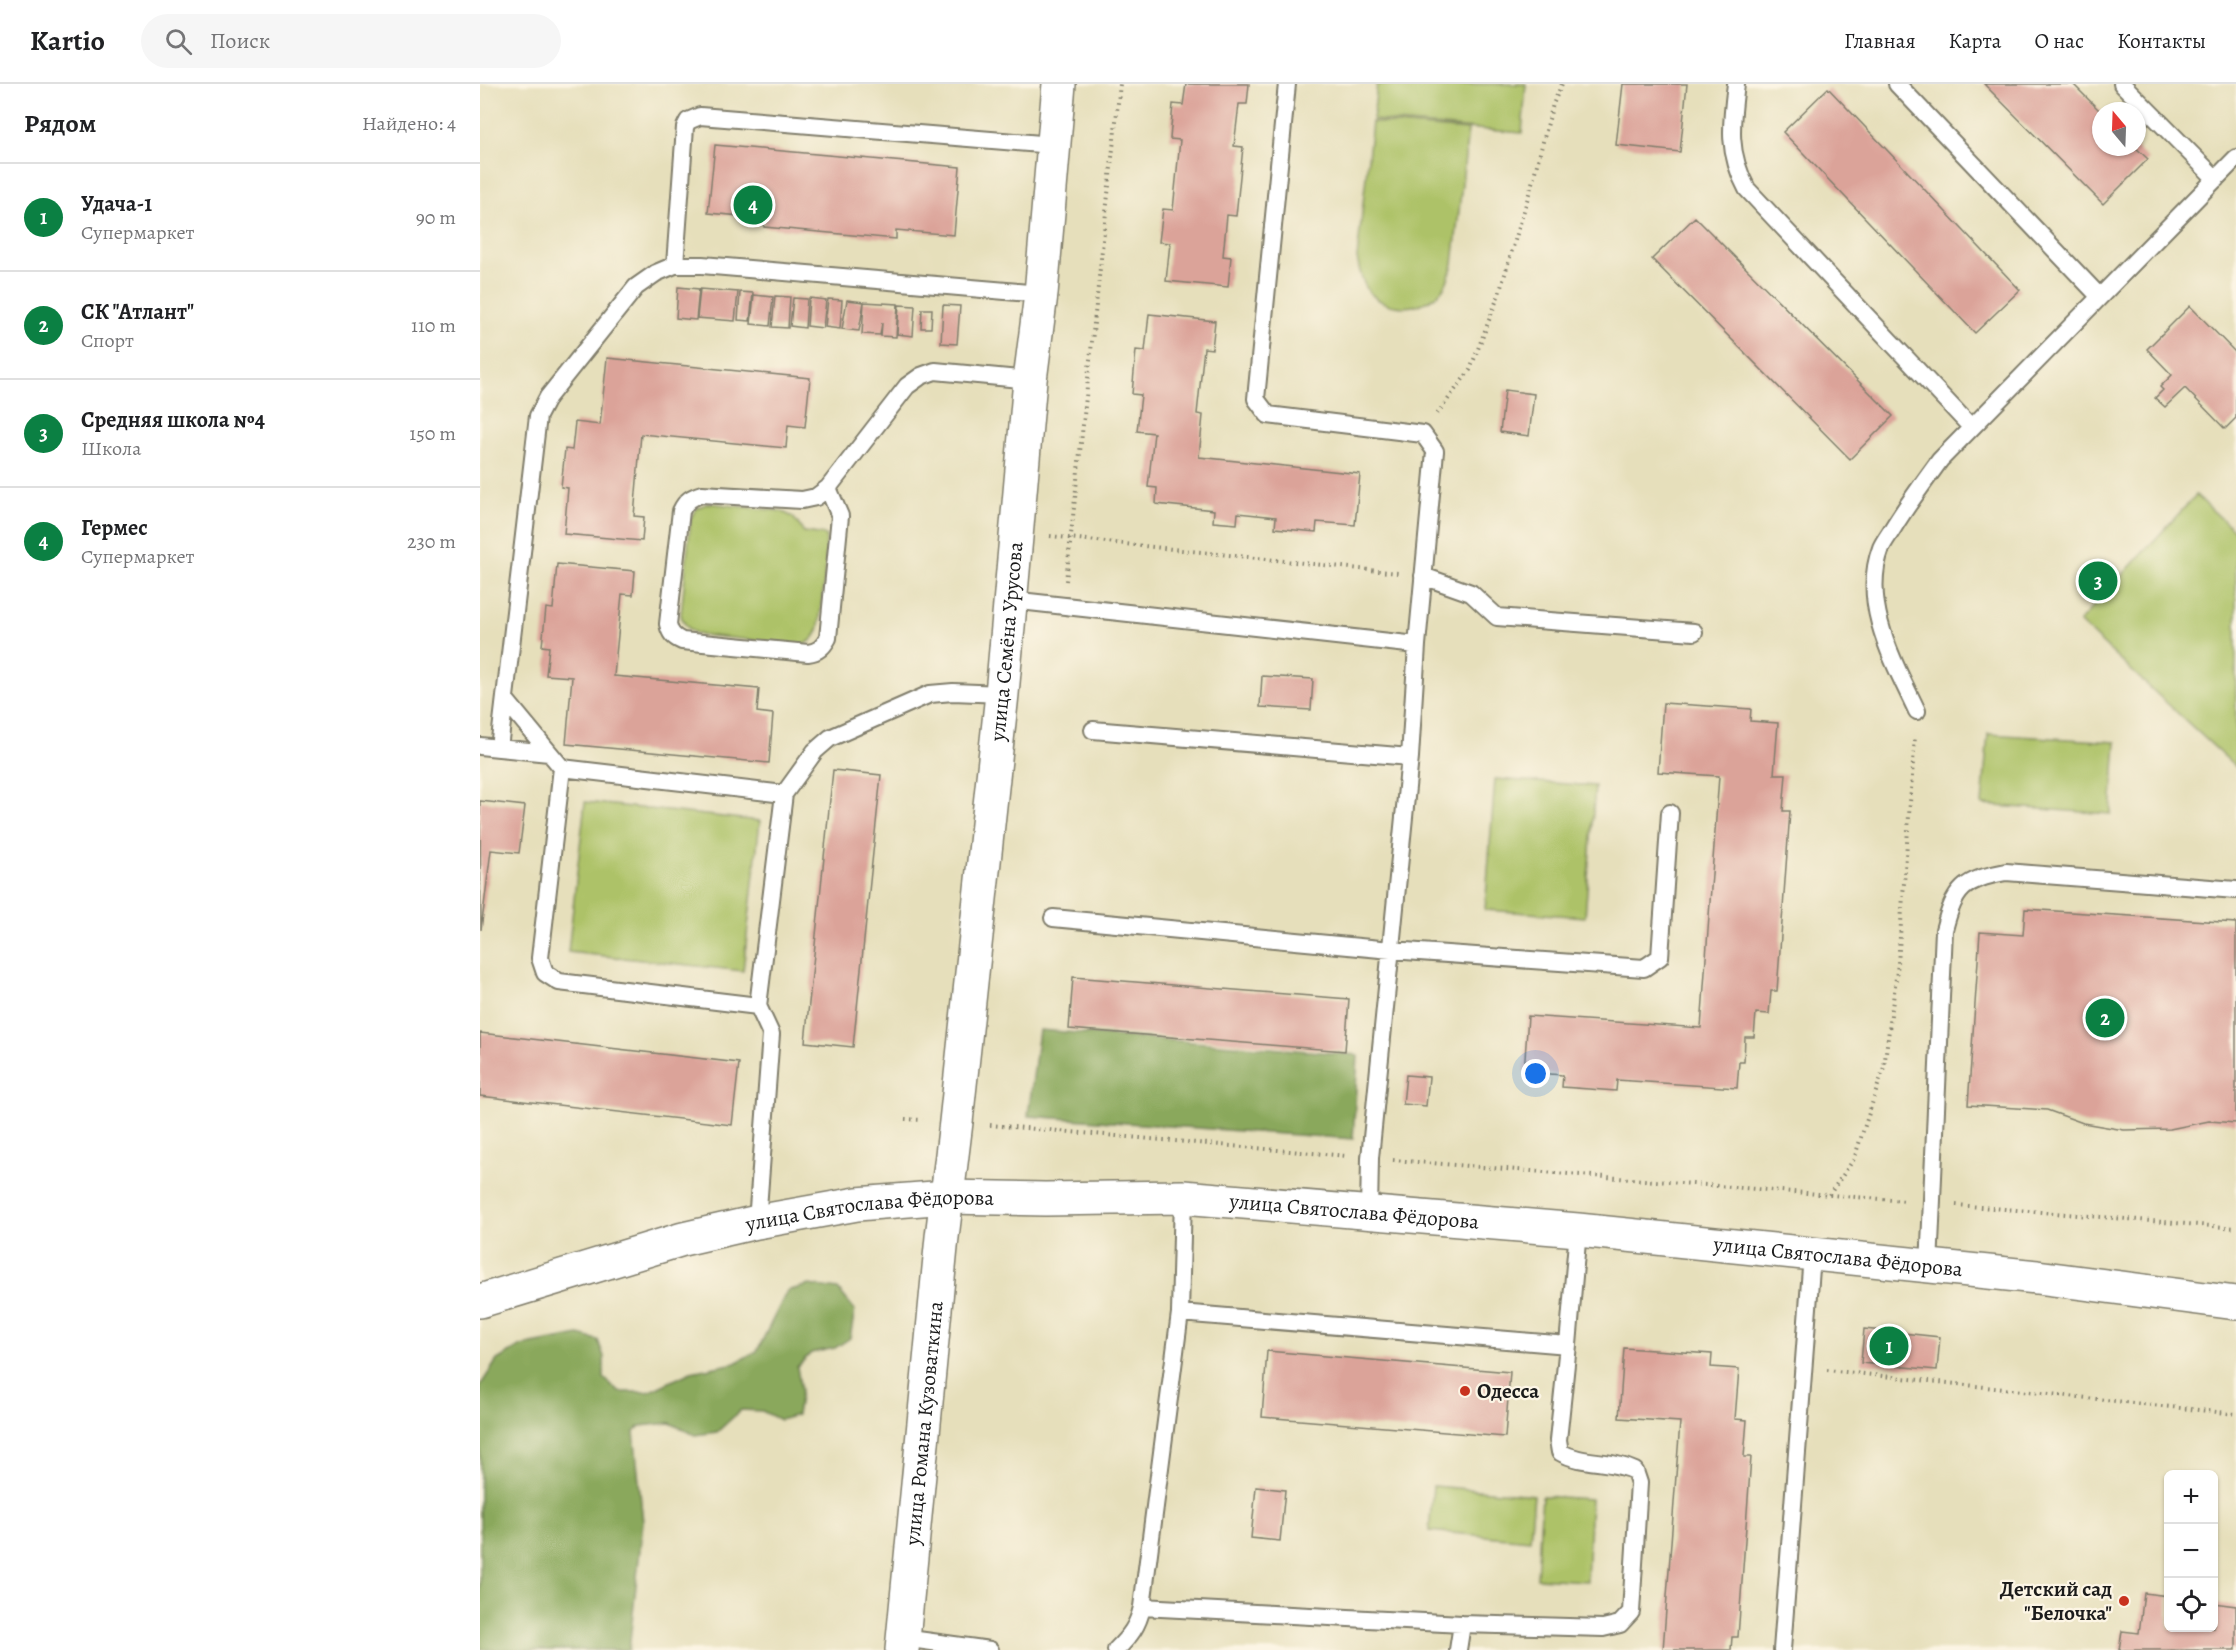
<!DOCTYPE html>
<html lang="ru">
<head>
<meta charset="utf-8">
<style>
  body { margin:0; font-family:Alegreya,serif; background:#f6f6f6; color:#202124 }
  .controls { position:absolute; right:18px; bottom:18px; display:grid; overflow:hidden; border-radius:9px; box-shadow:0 2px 4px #0004 }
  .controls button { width:54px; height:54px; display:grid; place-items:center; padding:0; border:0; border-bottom:2px solid #e0e0e0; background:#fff; color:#202124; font:30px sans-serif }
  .compass { position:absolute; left:1612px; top:18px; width:54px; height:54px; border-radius:50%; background:#fff; box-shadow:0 2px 4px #0004; rotate:341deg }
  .you { position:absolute; left:1056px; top:990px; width:21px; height:21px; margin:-15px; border:4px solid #fff; border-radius:50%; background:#1a73e8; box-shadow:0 0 0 9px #1a73e833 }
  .badge { display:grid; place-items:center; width:39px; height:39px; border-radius:50%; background:#0b8043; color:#fff; font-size:20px; font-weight:700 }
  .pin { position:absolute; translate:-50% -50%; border:3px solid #fff; box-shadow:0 2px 6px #0006 }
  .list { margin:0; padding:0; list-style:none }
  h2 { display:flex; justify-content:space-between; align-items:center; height:78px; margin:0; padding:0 24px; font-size:26px }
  h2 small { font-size:20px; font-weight:400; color:#757577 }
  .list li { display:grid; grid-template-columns:39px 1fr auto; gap:18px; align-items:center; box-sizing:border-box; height:108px; padding:0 24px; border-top:2px solid #e0e0e0 }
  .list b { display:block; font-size:22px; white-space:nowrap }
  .list p { margin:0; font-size:20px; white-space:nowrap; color:#757577 }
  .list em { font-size:20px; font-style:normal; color:#757577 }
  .icon { flex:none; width:33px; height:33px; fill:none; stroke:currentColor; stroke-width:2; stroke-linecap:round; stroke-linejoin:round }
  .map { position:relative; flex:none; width:1756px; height:1566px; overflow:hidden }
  header { display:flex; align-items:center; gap:36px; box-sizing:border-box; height:84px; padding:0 30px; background:#fff; border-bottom:2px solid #e0e0e0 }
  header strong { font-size:28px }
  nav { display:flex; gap:33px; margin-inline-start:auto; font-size:21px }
  .search { width:420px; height:54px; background:#f6f6f6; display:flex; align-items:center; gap:15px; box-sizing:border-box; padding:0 21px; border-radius:33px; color:#757577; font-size:22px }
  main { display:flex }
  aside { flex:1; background:#fff }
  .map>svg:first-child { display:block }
  .green { fill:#adc267; stroke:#646f42; stroke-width:1.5 }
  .forest { fill:#8aa85c; stroke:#53623c; stroke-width:1.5 }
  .building { fill:#dba399 }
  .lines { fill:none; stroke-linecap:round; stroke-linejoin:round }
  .service-casing { stroke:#817e6c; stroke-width:20 }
  .tertiary-casing { stroke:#817e6c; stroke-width:36 }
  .path { stroke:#817e6c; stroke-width:4; stroke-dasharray:1.5 4.5; stroke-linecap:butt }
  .service { stroke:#fff; stroke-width:16 }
  .tertiary { stroke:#fff; stroke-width:33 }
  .poi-dot { fill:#c8321e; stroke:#fcf5e5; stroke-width:2 }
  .labels { text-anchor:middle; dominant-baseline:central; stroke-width:4.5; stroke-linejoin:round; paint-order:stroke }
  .street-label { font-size:21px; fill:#1c1c1c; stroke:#fcf5e5 }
  .poi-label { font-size:21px; font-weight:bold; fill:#1c1c1c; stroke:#fcf5e5; text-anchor:start }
</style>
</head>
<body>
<header>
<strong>Kartio</strong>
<div class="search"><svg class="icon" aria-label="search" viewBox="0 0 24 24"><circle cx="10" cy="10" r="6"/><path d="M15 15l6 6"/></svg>Поиск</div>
<nav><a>Главная</a><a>Карта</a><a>О нас</a><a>Контакты</a></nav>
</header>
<main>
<aside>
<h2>Рядом<small>Найдено: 4</small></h2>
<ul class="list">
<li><span class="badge">1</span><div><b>Удача-1</b><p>Супермаркет</p></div><em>90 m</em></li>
<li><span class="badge">2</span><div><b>СК &quot;Атлант&quot;</b><p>Спорт</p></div><em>110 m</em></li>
<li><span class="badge">3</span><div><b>Средняя школа №4</b><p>Школа</p></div><em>150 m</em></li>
<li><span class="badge">4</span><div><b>Гермес</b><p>Супермаркет</p></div><em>230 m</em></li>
</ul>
</aside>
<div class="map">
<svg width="1756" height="1566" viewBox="0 0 1756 1566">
  <rect width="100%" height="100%" fill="#fcf5e5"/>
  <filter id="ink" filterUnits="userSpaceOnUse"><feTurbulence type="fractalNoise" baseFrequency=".0167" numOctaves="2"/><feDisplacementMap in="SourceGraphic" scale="12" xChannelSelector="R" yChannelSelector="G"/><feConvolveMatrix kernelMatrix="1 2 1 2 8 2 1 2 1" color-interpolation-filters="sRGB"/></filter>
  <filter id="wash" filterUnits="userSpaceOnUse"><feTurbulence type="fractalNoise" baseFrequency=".008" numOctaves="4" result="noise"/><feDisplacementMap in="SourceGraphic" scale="24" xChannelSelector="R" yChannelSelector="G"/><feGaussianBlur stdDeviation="1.35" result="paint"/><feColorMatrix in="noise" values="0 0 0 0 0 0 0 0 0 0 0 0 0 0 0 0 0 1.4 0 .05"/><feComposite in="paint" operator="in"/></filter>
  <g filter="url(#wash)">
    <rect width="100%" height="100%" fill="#e6dfbb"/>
    <path class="green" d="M897 0H1046L1042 49 893 36Z
      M892 38 988 46 973 180C970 189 968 199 962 206 943 228 904 229 887 205 881 196 879 184 877 174Z
      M1716 411 1756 448V683L1599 538Z
      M228 419 301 427 313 433 324 448 346 451V479L339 542C337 552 332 558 322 561L221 551C211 548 204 542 201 531L211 433 217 424Z
      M1508 650 1636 658 1631 730 1502 721Z
      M1015 695 1115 702 1105 833 1005 826Z
      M105 718 280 737 263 887 88 868Z
      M953 1402 1054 1411 1050 1456 949 1447Z
      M1062 1412 1111 1415 1107 1497 1057 1494Z"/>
    <path class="forest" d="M559 946 878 971 873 1055 548 1032Z
      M329 1201 358 1205 375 1226 370 1254 355 1264 331 1269 317 1283 321 1307 317 1331 300 1336 282 1327 261 1326 237 1348 215 1351 190 1339 160 1342 154 1348 163 1438 149 1566H0V1302L17 1276 41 1262 99 1251 118 1256 124 1273V1294L139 1308H168L211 1288 255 1279 277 1267 307 1207Z"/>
    <g id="blocks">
      <path class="building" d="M706 0H769L767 20H759L754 62 763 63 756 132 747 131 743 172 751 173 748 203 686 197 690 159 679 158 683 125 693 126 700 56 690 55 693 20 703 21Z
        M1143 0H1207L1200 68 1136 61Z
        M1504 0H1593L1621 28V63H1655L1668 75 1623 120Z
        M1348 4 1540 206 1495 249 1303 48Z
        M235 61 480 83 474 151 416 146V155L284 143V134L228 129Z
        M1215 133 1413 332 1370 375 1172 175Z
        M198 203 219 205 216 236 196 234Z
        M220 205 258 208 255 237 217 234Z
        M260 208 273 209 270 237 258 236Z
        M274 211 293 213 290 242 271 240Z
        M295 212 310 213 308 244 292 243Z
        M313 214 327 215 325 244 310 242Z
        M329 214 346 216 343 244 327 242Z
        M348 215 362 216 360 245 345 243Z
        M367 216 384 218 379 247 362 245Z
        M384 218 418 220 416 253 401 252 402 239 400 251 382 250Z
        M419 221 435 222 433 252 417 250Z
        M463 221 480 222 477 260 461 259Z
        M1710 222 1756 269V334L1745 345 1705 304 1685 323 1675 314 1683 306 1680 303 1692 291 1667 265Z
        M442 225H452L451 244H441Z
        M669 230 735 237 732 265 724 264 717 330 723 331 719 373 880 390 875 441 837 438 836 448 795 444 796 433 758 429 757 440 733 438 734 426 676 420 677 404 668 403 674 349 657 347 661 311 652 310 656 266 665 267Z
        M127 274 330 294 325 343 308 341 306 364 161 350 154 432 164 433 162 457 84 450 88 404 81 403 85 365 92 366 95 338 120 341Z
        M1025 306 1054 310 1049 352 1020 348Z
        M77 480 155 487 153 511 142 510 134 592 279 605 277 628 293 630 289 679 86 660 92 593 66 591 69 563 62 562 66 524 73 525Z
        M782 592 833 595 831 626 780 623Z
        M1183 619 1271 625 1270 637 1298 639 1294 690H1306L1303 727H1310L1297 907H1291L1289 930 1276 929 1274 953H1265L1264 978H1259L1257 1004 1137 996 1136 1007 1082 1003 1083 991 1044 988 1048 932 1221 944 1239 692 1178 688Z
        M353 686 401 691 373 963 325 958Z
        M0 717 45 722 39 769 11 766 1 846Z
        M1545 825 1756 839V1039L1729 1037 1690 1045 1644 1046 1603 1039 1567 1026 1488 1021 1500 848 1543 851Z
        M593 893 869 915 865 967 589 945Z
        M0 949 259 979 252 1041 0 1012Z
        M926 991 949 993 946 1022 923 1020Z
        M1384 1245 1460 1253 1457 1286 1381 1279Z
        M1144 1264 1232 1270 1231 1283 1259 1285 1255 1335 1267 1336 1264 1373H1271L1258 1553H1252L1251 1566H1183L1200 1338 1139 1334Z
        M787 1267 1030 1288 1025 1353 782 1333Z
        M776 1403 805 1406 800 1457 771 1454Z
        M1664 1509 1688 1512V1544H1734V1519L1756 1522V1566H1639L1642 1547 1659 1549Z"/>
    </g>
  </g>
  <g filter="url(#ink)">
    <use href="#blocks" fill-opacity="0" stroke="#817e6c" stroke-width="1.5"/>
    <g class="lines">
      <g class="service-casing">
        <path id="service" d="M1256 0C1251 40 1247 68 1267 105L1491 343
          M1417 0 1619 212
          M1642 0 1736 95
          M195 181 205 43 208 37 220 32 573 61
          M348 404 360 432 348 554C343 563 338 568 328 569L202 557C193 553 190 549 188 540L201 427C206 416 212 413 222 410L322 416 336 413 348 404 427 302 441 292 455 287 550 296
          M943 492 991 509 1017 533 1214 548
          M531 516 937 561 955 367 943 350 788 331 776 315 807 0
          M25 615 82 684 60 874 65 889 79 898 278 922 291 950 277 1138
          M1437 627C1414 578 1380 520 1401 464 1404 457 1409 451 1413 444 1427 421 1444 398 1460 376L1756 74
          M613 646 930 673
          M0 662 19 664 58 332 68 313 156 203 176 189 195 181H222L561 210
          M19 664 69 669
          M82 684 304 710 278 922
          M304 710 335 667 350 654 450 610 473 608 522 610
          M573 834 911 866 1164 884 1180 873 1190 729
          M703 1113 700 1229 1088 1261 1098 1146
          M889 1128 890 1074 930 673 937 561
          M1449 1183 1464 846C1475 804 1483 796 1526 788L1756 806
          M662 1523 982 1540
          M423 1554 510 1566
          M636 1566C650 1552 658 1542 662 1523L700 1229
          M978 1566 982 1540 1123 1544 1140 1540 1151 1528 1159 1399 1155 1387C1130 1375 1102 1381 1080 1368L1078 1356 1088 1261
          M1302 1566 1332 1171"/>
      </g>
      <g class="tertiary-casing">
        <g id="tertiary">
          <path id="s1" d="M0 1217 203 1155 277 1138 377 1120 467 1113 565 1115 703 1113 1098 1146 1557 1193 1756 1219"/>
          <path id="s2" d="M422 1566 462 1153 476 1038 522 610 550 296 561 210 579 0"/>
        </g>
      </g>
      <path class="path" d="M957 330 990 286 1019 210 1051 103 1073 20 1082 0
        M570 452 918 489
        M586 497 640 0
        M425 1035 443 1036
        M510 1041 867 1072
        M913 1076 1426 1117
        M1349 1111 1374 1075 1404 983 1418 879 1435 652
        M1476 1121 1756 1144
        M1347 1286 1756 1330"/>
      <use href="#service" class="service"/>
      <use href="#tertiary" class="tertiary"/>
    </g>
  </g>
  <g class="poi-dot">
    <circle cx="985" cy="1307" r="6"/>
    <circle cx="1644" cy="1517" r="6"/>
  </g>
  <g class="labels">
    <g class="street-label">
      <text stroke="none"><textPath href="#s2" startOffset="1014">улица Семёна Урусова</textPath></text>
      <text stroke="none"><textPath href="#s1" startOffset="888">улица Святослава Фёдорова</textPath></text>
      <text stroke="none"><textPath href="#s1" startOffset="402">улица Святослава Фёдорова</textPath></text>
      <text stroke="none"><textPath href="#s1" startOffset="1374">улица Святослава Фёдорова</textPath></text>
      <text stroke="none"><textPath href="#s2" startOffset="228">улица Романа Кузоваткина</textPath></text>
    </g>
    <g class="poi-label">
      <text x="997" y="1307">Одесса</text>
      <text x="1632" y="1505" text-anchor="end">Детский сад<tspan x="1632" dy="24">"Белочка"</tspan></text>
    </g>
  </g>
</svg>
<div class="controls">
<button>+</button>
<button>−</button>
<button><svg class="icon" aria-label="locate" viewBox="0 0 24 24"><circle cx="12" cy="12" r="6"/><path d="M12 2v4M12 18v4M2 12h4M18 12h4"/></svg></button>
</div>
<svg class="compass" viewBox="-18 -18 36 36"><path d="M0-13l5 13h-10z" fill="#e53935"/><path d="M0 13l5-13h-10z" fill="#757577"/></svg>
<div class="you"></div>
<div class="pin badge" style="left:1409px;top:1262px">1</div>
<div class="pin badge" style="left:1625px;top:934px">2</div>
<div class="pin badge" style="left:1618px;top:497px">3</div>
<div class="pin badge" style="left:273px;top:121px">4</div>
</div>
</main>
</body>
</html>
